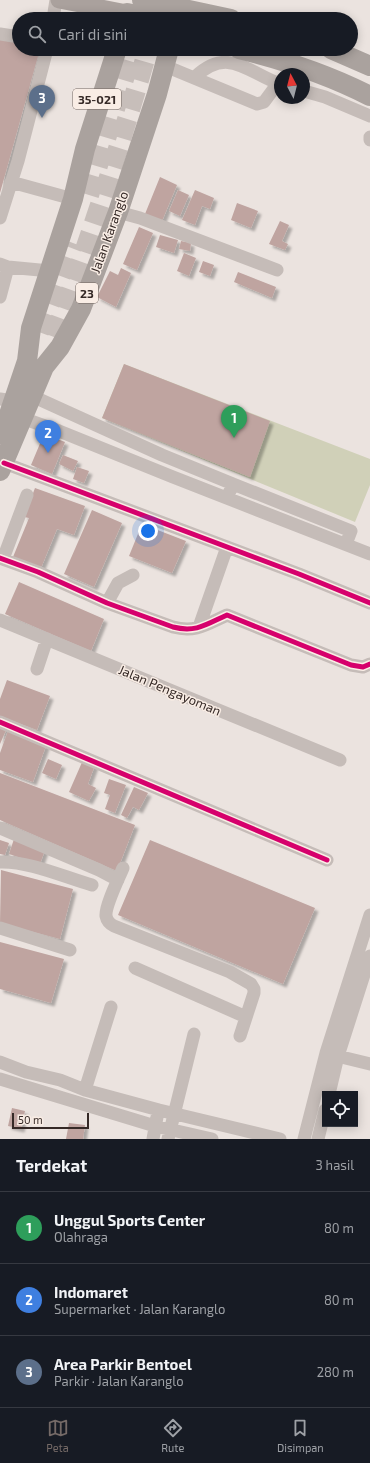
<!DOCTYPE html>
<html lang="id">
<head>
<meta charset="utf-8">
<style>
  body { margin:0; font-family:"Exo 2",sans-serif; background:#20242c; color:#f1f3f6 }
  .controls { position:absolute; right:12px; bottom:12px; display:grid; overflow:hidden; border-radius:0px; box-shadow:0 2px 10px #0003 }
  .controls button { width:36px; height:36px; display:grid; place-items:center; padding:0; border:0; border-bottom:1px solid #363941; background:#171b24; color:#f1f3f6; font:20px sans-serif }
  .compass { position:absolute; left:274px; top:68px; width:36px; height:36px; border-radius:50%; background:#171b24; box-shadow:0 2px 10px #0003; rotate:353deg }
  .scale { position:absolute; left:12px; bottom:10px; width:77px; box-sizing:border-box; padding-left:4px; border:2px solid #352926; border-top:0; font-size:11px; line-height:14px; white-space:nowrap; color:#352926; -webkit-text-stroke:3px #f9ede5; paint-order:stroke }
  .you { position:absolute; left:148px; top:531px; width:14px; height:14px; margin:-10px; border:3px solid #fff; border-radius:50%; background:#1a73e8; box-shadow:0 0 0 6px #1a73e833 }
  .badge { display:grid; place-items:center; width:26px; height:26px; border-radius:50%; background:#756a67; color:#fff; font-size:13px; font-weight:700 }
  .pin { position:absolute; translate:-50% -33px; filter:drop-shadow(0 1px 2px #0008) }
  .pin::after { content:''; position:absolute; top:21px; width:14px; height:12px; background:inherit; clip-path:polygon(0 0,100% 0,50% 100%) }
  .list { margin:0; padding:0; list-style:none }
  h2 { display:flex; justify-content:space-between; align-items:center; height:52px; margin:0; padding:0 16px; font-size:17px }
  h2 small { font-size:13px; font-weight:400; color:#9ea1a6 }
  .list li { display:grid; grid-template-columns:26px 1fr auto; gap:12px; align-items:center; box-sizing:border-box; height:72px; padding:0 16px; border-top:1px solid #363941 }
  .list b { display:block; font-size:15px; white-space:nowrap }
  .list p { margin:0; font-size:13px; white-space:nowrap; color:#9ea1a6 }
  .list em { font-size:13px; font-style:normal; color:#9ea1a6 }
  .icon { flex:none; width:22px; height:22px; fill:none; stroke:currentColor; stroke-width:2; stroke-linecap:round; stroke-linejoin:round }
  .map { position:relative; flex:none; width:370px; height:1139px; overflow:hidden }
  .search { position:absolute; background:#171b24; box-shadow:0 2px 10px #0003; left:12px; right:12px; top:12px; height:44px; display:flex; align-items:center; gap:10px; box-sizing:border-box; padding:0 14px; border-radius:22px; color:#9ea1a6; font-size:15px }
  .sheet { height:268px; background:#171b24 }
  nav { display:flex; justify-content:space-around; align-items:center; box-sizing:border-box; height:56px; border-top:1px solid #363941; background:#171b24; font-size:11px; color:#9ea1a6 }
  nav a { display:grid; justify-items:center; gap:2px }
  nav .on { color:#756a67 }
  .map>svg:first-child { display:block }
  .green { fill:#d0d0b8 }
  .building { fill:#bfa4a0; filter:url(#shadow) }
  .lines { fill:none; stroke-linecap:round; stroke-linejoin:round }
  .highway-tunnel { stroke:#c7beba; stroke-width:20; stroke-dasharray:20 10; stroke-linecap:butt }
  .minor { stroke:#c5bcb8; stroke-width:13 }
  .major { stroke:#aaa19d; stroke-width:17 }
  .highway { stroke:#aaa29e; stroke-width:20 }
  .cycleway-casing { stroke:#f9ede5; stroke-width:8 }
  .cycleway { stroke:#d6006c; stroke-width:5 }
  .labels { text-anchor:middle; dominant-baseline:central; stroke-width:3; stroke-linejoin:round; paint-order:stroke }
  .shield { fill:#f9ede5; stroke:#70645f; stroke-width:1 }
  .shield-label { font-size:12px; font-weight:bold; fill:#352926 }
  .street-label { font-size:13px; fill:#352926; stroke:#f9ede5 }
</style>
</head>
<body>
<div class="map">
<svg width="370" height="1139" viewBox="0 0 370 1139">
  <defs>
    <filter id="shadow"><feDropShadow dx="3.5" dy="3.5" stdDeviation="1" flood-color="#0004"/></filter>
  </defs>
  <rect width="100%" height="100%" fill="#ebe3df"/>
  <path class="green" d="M124 364 370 459V485L355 522 102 418Z"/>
  <path class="building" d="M0 39 19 40V49H40L0 193Z
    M160 177 177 185 162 221 145 214Z
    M178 190 189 195 180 216 169 211Z
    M195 190 214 198 210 209 202 206 195 225 182 220Z
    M237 203 258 211 251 228 231 220Z
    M280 221 289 225 282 241 288 244 285 250 269 244Z
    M139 227 153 233 137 270 123 264Z
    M160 235 178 240 174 253 156 247Z
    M181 241 191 243 190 251 179 249Z
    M184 253 196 258 189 276 177 271Z
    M203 261 214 265 210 276 199 272Z
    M121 268 131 273 116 307 97 297 110 271 118 275Z
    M238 272 276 287 272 298 234 282Z
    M124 364 270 421 250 477 102 418Z
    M44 434 65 442 52 474 31 465Z
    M63 455 78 461 73 471 59 464Z
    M77 467 89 471 84 483 73 479Z
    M35 488 85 506 74 535 57 529 41 568 13 557 29 518 24 517Z
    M92 510 122 523 94 587 64 574Z
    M142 524 186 541 172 573 129 556Z
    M19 582 104 619 91 651 5 614Z
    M7 680 50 696 37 730 0 716V699Z
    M0 724 7 728 0 744Z
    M9 728 47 743 33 782 0 770V753Z
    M48 759 62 765 56 779 42 773Z
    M83 760 95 765 88 784 96 788 89 801 69 792Z
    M0 773 135 825 117 871 0 820Z
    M109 779 126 785 115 813 105 809 110 795 104 793Z
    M134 787 148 793 139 810 133 807 127 818 121 815Z
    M14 839 45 850 40 864 9 854Z
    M0 840 9 843 5 855 0 854Z
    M150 840 315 908 283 984 118 915Z
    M1 870 73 889 60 939 0 923Z
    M0 942 64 959 51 1003 0 989Z
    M12 1108 25 1111 21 1129 8 1126Z
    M69 1123 85 1125 83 1139H66Z"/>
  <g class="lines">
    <path class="highway-tunnel" d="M89 195 133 49
      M39 332 73 243
      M54 337C89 242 120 146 148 49"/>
    <path class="minor" d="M53 19 56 0
      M0 34 19 37
      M170 68 257 104 264 102 278 83
      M195 77C228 46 247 72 280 84
      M304 91 325 97 370 116
      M370 137V140
      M11 182 73 199
      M118 212 140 218 277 270
      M0 218 18 161 47 49
      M0 264 8 267 50 271
      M0 297 8 267
      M32 396 162 455 233 484 227 498
      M0 399 13 401
      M22 418 59 431 173 477 370 554
      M4 463 299 574 370 603
      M233 484 351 531 346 544
      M0 558 38 572 107 603 173 627C196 633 207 624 227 615L351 665 363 667 370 664
      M3 559 27 495
      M107 603 118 583 133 575
      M0 620 340 760
      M199 627 227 547
      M37 669 47 639
      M0 722 327 860
      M0 828 99 870 118 880
      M0 862C29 861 64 877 92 885
      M123 868C119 878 105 906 106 916 107 921 110 924 114 926L230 972 251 984 254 989V993L240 1036
      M0 928 70 950
      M135 968 246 1017
      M329 1054 370 1064
      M0 1062 26 1072 60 1080 85 1090 159 1110 280 1139
      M0 1079 155 1126 212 1139
      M85 1090 111 1007
      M329 1094 338 1056 370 956
      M153 1139 157 1117
      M168 1139 194 1034
      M304 1139 326 1053 370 915
      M318 1139 325 1110"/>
    <path class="major" d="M59 0 127 13"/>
    <path class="highway" d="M142 0 231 19
      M127 13 153 19
      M239 49C284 60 329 75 370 96
      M331 49 370 66
      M2 435 27 361 31 328 73 199 85 149 117 49
      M0 471 44 367 60 347 81 309 118 212 157 94 169 49"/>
    <g class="cycleway-casing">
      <path id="cycleway" d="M4 463 299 574 370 603
        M0 558 38 572 107 603 173 627C196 633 207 624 227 615L351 665 363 667 370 664
        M0 722 327 860"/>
    </g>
    <use href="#cycleway" class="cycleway"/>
  </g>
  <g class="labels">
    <g class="shield">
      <rect x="73" y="89" width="48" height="20" rx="3"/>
      <rect x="76" y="283" width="22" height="20" rx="3"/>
    </g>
    <g class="shield-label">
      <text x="97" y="99">35-021</text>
      <text x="87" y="293">23</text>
    </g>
    <g class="street-label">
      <text transform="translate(109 232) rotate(-70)">Jalan Karanglo</text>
      <text transform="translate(170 690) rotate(23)">Jalan Pengayoman</text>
    </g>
  </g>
</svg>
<div class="controls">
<button><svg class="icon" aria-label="locate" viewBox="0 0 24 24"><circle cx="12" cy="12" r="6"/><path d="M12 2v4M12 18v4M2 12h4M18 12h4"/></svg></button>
</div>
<svg class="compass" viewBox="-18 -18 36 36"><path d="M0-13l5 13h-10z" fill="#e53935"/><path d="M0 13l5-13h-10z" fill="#9ea1a6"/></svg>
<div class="scale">50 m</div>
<div class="you"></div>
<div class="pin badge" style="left:234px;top:438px;background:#2e9e5b">1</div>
<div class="pin badge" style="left:48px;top:453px;background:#3f7fe0">2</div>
<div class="pin badge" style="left:42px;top:118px;background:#5c6f8a">3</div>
<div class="search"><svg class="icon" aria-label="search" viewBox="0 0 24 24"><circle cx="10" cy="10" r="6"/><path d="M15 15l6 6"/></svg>Cari di sini</div>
</div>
<section class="sheet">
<h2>Terdekat<small>3 hasil</small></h2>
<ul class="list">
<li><span class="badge" style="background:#2e9e5b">1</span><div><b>Unggul Sports Center</b><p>Olahraga</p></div><em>80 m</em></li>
<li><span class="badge" style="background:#3f7fe0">2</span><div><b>Indomaret</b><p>Supermarket · Jalan Karanglo</p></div><em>80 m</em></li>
<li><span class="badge" style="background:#5c6f8a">3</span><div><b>Area Parkir Bentoel</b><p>Parkir · Jalan Karanglo</p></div><em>280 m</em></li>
</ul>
</section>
<nav>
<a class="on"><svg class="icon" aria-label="map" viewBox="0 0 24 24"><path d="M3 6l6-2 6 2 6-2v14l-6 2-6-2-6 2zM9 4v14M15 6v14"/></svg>Peta</a>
<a><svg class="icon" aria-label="directions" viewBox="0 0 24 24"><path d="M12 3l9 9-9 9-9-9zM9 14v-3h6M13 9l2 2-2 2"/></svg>Rute</a>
<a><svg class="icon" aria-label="saved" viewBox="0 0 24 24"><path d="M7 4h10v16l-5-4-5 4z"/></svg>Disimpan</a>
</nav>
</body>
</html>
